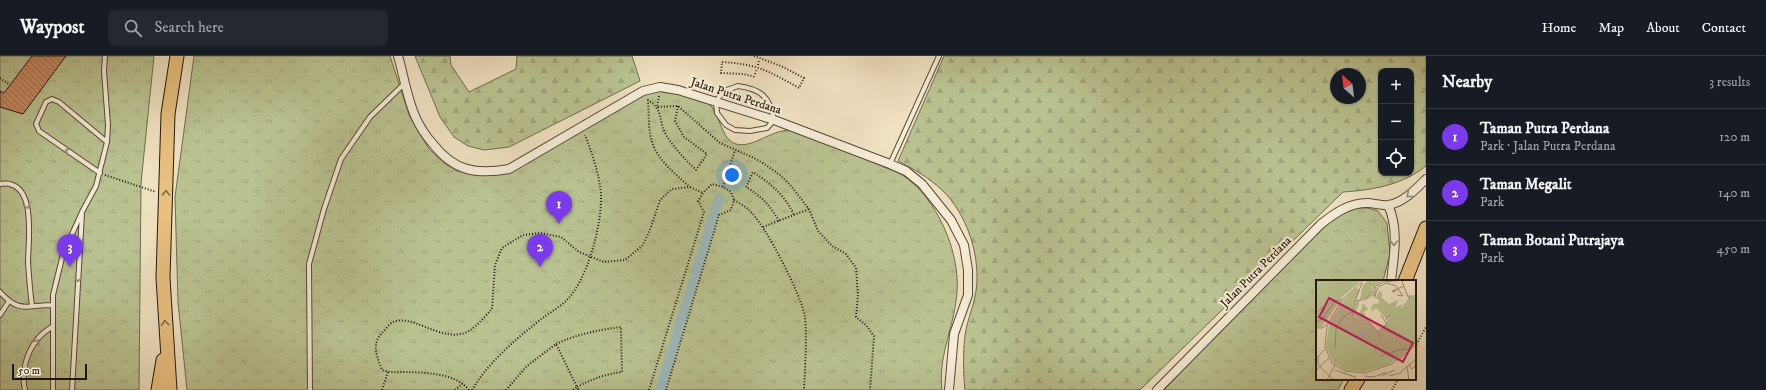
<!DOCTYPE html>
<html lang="en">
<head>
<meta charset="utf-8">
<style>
  body { margin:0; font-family:"IM FELL DW Pica",serif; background:#242831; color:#f1f3f6 }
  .controls { position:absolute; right:12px; top:12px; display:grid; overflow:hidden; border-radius:8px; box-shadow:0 1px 3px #0004 }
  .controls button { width:36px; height:36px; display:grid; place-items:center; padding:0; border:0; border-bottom:1px solid #363941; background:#171b24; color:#f1f3f6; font:20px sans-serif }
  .compass { position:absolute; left:1330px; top:12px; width:36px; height:36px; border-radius:50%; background:#171b24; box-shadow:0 1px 3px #0004; rotate:332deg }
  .scale { position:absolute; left:12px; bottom:10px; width:75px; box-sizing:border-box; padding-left:4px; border:2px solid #221709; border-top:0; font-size:11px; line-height:14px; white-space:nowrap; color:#221709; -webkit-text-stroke:3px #f5ebd6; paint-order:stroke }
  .you { position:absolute; left:732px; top:119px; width:14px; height:14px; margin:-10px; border:3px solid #fff; border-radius:50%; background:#1a73e8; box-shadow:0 0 0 6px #1a73e833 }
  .badge { display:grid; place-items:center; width:26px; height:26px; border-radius:50%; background:#7c3aed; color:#fff; font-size:13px; font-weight:700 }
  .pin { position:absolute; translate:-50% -33px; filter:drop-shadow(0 1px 2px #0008) }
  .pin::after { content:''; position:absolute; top:21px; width:14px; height:12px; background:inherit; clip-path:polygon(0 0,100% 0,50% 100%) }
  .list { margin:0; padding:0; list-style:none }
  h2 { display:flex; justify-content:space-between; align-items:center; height:52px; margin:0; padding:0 16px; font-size:17px }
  h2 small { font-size:13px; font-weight:400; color:#9ea1a6 }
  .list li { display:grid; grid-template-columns:26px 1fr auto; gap:12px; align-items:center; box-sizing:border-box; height:56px; padding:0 16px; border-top:1px solid #363941 }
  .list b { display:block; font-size:15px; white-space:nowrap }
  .list p { margin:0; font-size:13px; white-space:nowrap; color:#9ea1a6 }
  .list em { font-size:13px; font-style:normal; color:#9ea1a6 }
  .icon { flex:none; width:22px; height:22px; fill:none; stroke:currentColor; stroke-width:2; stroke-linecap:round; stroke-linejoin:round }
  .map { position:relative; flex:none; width:1426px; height:334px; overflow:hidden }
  header { display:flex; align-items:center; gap:24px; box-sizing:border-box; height:56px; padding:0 20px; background:#171b24; border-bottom:1px solid #363941 }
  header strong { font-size:19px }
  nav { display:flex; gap:22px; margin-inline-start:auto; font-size:14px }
  .search { width:280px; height:36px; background:#242831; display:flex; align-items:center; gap:10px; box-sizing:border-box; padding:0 14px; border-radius:8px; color:#9ea1a6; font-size:15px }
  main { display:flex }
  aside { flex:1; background:#171b24 }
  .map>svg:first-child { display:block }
  .forest { fill:url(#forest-firs); stroke:#6e6c4d; fill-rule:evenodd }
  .park { fill:url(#park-tufts); stroke:#6e6c4d }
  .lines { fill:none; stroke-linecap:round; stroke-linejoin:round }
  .canal { stroke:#9ebabc; stroke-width:10 }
  .building { fill:url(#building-back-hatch); stroke:#221709 }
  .lane-casing { stroke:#554937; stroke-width:6 }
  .street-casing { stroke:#554937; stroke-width:10 }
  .primary-casing { stroke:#221709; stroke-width:15 }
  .path { stroke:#221709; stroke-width:2; stroke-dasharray:1 2; stroke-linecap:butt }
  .lane { stroke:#f5ebd6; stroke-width:4 }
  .street { stroke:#f5ebd6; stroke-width:8 }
  .primary { stroke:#e8c080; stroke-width:13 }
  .oneway { stroke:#968c7a }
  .oneway2 { stroke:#856c44 }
  .labels { text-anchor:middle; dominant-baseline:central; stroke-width:4; stroke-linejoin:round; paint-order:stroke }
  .street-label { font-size:12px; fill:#221709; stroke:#f5ebd6 }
  .inset-river { fill:none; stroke:#9ebabc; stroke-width:2 }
  .inset-road { fill:none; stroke:#9d9077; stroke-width:1 }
  .view { fill:#c2185b; fill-opacity:0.15; stroke:#c2185b; stroke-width:2 }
  .inset-edge { fill:none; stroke:#221709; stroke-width:2 }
</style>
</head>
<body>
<header>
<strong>Waypost</strong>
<div class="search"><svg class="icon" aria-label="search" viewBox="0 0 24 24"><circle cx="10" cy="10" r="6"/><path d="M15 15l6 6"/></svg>Search here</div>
<nav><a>Home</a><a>Map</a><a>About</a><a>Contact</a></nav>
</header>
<main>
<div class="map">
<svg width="1426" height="334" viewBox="0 0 1426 334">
  <defs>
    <pattern id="forest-firs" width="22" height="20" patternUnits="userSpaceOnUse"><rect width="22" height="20" fill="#bac291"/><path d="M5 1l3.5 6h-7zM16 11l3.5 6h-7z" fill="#a0a67c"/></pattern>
    <pattern id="park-tufts" width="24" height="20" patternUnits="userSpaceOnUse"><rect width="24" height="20" fill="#bac291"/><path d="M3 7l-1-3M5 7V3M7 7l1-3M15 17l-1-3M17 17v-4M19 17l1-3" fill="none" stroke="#a0a67c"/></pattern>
    <pattern id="building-back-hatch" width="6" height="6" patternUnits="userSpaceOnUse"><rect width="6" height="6" fill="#cb8a63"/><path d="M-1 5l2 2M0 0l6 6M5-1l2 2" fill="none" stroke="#a47050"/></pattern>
  </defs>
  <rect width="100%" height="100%" fill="#efe0c0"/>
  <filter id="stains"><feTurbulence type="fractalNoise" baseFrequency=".005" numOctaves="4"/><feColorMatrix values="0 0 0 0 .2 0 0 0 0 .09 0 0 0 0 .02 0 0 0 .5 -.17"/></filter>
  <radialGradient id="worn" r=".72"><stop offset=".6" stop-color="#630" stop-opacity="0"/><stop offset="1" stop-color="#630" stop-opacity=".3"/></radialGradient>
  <path class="forest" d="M415 0H450L451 9 469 36 516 13 517 0H632L640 25 509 91 484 94 468 90 454 81 440 61Z
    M944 0H1426V110C1402 129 1373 134 1343 136L1140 334H965C963 316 963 297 965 279 967 264 974 250 976 235 981 200 967 158 942 134 929 122 914 113 898 105ZM1381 15H1411V117H1381ZM1336 18H1360V42H1336Z"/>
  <path class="park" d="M0 0H154L141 127 139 334H0Z
    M194 0H390L409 59 429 93 444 107 457 115 471 118H499L632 44C638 42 643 38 649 37 664 32 701 39 712 51 720 61 722 84 736 88 755 93 773 70 796 75 807 78 817 83 828 87 847 95 867 103 886 112 893 115 902 118 908 123 941 149 963 204 956 245 952 275 938 303 942 334H187L178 246 175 141Z
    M1352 152H1368L1378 155 1387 167 1390 198 1383 225H1317V323H1344L1338 334H1164L1305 185 1324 169Z"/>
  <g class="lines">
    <path class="canal" d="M660 334 719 142"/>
  </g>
  <path class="building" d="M32 0H66L23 58 0 51V35L4 37Z"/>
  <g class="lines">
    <g class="lane-casing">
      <path id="lane" d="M738 30C761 33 770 41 774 64L767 72 750 75 735 74 726 69 717 57 716 45 724 35Z
        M890 108 939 0
        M100 117 39 75 36 68 46 46 52 43 59 46 107 86
        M0 128C38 122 28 185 28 206 29 221 30 235 32 250
        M0 236C20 258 26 249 53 249
        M0 259 9 245
        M25 334C21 318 26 298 36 285 40 279 47 274 53 270
        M53 334V239L63 198 82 156 96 130 107 86 108 69 104 15 105 0
        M72 334 82 158
        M310 334 309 208 324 153 341 103 370 61 405 27"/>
    </g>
    <g class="street-casing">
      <path id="street" d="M398 0C404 20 407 43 416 62 420 71 426 80 433 88 454 115 476 119 509 113L643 35 660 31 678 34 774 64 890 108 906 115 922 128 951 164 964 189 968 214V239L954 278 949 334
        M1388 149C1399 172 1394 200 1391 225
        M1157 334 1321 168C1335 157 1349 147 1367 147 1374 147 1382 150 1389 149 1404 146 1416 133 1426 123"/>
    </g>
    <g class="primary-casing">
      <path id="primary" d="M1405 225 1426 172
        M158 334 163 304
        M170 334 163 222 168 58 177 0
        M1351 334 1358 323"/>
    </g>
    <path class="path" d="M754 0 781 10 804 22 799 32C769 15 757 8 722 6L721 17 744 18 755 21
      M758 9 759 4
      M755 18 757 13
      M0 22 10 29
      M659 40 657 51 678 50 720 87 752 101 763 107 780 119 791 130 809 153 818 175 832 190 846 198 856 212 858 239 856 261 866 269 874 280 870 334
      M678 50 675 65 684 81 707 98 696 114C684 102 673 91 665 77 658 62 664 55 648 44 649 57 648 70 651 82 655 102 675 118 690 131
      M105 119 156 136
      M723 131 735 94
      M734 144C739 147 745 150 749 154 765 168 802 240 805 261 807 285 805 310 804 334
      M779 165C769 148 762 141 746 131L753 116C770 127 785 139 794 159
      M763 171 809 153
      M556 288C578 278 598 274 621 271L622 316C606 318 592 323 577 331L579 334
      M1415 291 1426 271
      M382 334 388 316
      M455 334 463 327
      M469 334C455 317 428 317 407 316 398 316 390 317 382 314 377 301 371 288 382 277 385 274 389 268 393 266 411 258 438 283 461 278 473 276 484 261 492 253L495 209 502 192 523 179 540 177 561 181 579 196 604 206 625 204 643 189 651 171 660 144 672 133 690 131 703 137
      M472 334C490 304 517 282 544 261 551 256 559 251 566 245 587 225 602 169 601 140 600 119 592 98 585 79
      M506 334 527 310 556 288 577 331 573 334
      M649 334 704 156 698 145 703 137 712 128 723 131 731 136 734 144 731 154 719 159 666 334
      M1392 334 1398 323"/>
    <use href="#lane" class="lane"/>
    <use href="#street" class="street"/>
    <use href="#primary" class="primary"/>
  </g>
  <defs><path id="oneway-chevron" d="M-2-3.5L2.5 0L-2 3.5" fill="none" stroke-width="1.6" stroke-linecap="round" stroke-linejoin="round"/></defs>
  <g class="oneway">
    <use href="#oneway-chevron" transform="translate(68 95) rotate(-145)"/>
    <use href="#oneway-chevron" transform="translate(1409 139) rotate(142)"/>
    <use href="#oneway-chevron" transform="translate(27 150) rotate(78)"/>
    <use href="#oneway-chevron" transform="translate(1394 187) rotate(90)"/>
    <use href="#oneway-chevron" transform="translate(78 223) rotate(93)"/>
    <use href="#oneway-chevron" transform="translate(37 286) rotate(-54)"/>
  </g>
  <g class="oneway2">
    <use href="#oneway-chevron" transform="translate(166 137) rotate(-88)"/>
    <use href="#oneway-chevron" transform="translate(165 267) rotate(-94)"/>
  </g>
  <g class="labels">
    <g class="street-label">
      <text transform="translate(736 40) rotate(18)">Jalan Putra Perdana</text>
      <text transform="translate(1256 216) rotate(-45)">Jalan Putra Perdana</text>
    </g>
  </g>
  <g transform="translate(1316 224)">
    <rect width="100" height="100" fill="#efe0c0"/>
    <path d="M52 0H85L67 1 56 7 52 17 44 19 47 5ZM57 10 60 17 63 11 66 12V18L73 24 82 20 79 28 86 24 85 29 95 15H100V63L96 68 65 75 60 73 59 68 65 59 63 52 76 35 69 37 60 28 55 32 56 25 63 23V20L56 16 49 21H44L40 32 43 35 47 23 52 29 48 32 50 39H40L37 35 40 21 50 20Z" fill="#bac291"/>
    <path d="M0 0H46L26 17 6 47H0ZM40 8 44 10 38 22 36 37 39 40 53 42 63 53V58L58 68 59 74 62 76 86 69 90 71 74 84 48 92 29 90 18 83 10 67 13 45 26 22Z" fill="#bac291"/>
    <path class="inset-river" d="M40 60 51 49"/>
    <path class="inset-road" d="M48 0 26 20 11 46 9 67 16 83 29 91 49 93 76 84 100 65M86 1 92 17 94 18 93 15M46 3 39 21 36 37 40 40H51L63 53 64 59 59 67V73L64 76 86 69 94 70M59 6V16L62 7 71 3 80 6 87 16 81 15M80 9 79 12 76 11 88 6M39 21 51 18 58 7 67 2 87 0M0 33 9 25 7 33M70 40 75 35 70 37 71 39M0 42 6 39 19 21 26 20M0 48H7L12 42M62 52 71 44 65 35M19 68 20 48 27 37 36 32M2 77V85L18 100M0 79 9 69M100 79 93 85 96 89 100 85M91 87 93 100M0 90 13 78M19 90 39 97V100M48 96 58 97 71 92M66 96 79 90M73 96 84 93 93 85M11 100 19 85"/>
    <path class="view" d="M13 18 97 63 87 82 3 37Z"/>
    <rect width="100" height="100" class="inset-edge"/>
  </g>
  <rect width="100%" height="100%" filter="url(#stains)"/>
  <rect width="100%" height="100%" fill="url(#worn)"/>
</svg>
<div class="controls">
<button>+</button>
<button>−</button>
<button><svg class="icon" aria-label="locate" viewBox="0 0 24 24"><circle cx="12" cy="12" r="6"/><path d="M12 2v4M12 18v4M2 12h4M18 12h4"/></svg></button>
</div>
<svg class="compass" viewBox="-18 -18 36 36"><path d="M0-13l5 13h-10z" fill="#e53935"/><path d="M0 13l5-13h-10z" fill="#9ea1a6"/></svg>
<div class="scale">50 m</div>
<div class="you"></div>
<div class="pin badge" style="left:559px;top:168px">1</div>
<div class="pin badge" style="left:540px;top:211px">2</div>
<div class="pin badge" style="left:70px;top:211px">3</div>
</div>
<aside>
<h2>Nearby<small>3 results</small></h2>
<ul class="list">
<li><span class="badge">1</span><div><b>Taman Putra Perdana</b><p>Park · Jalan Putra Perdana</p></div><em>120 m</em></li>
<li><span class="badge">2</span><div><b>Taman Megalit</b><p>Park</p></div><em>140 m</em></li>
<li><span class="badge">3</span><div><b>Taman Botani Putrajaya</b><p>Park</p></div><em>450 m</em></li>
</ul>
</aside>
</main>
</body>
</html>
